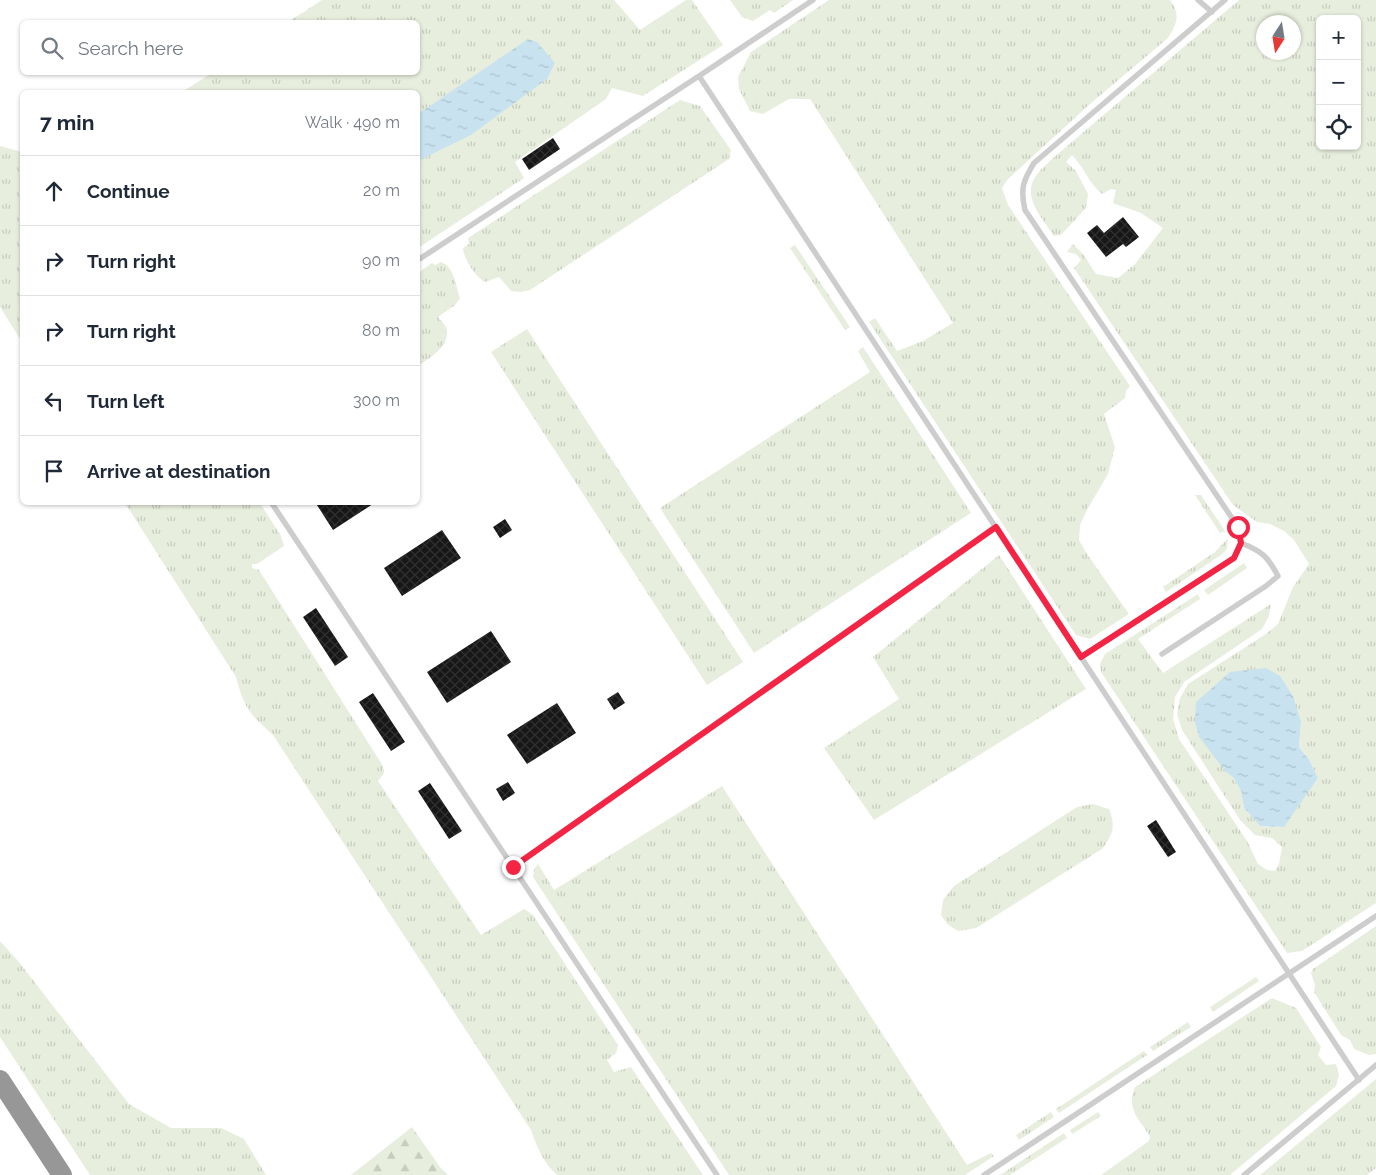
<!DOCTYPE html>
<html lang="en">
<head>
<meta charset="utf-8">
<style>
  body { margin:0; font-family:Raleway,sans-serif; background:#f2f2f3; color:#1f2937 }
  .controls { position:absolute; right:15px; top:15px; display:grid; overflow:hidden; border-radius:8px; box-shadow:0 1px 4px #0004 }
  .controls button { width:45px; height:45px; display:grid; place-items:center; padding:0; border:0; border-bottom:1px solid #e0e1e3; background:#fff; color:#1f2937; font:25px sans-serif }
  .compass { position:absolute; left:1256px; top:15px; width:45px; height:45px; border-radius:50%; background:#fff; box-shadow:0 1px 4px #0004; rotate:192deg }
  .stop { position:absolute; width:15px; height:15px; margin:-11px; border:4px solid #f42544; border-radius:50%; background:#fff }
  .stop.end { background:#f42544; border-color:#fff; box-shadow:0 1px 5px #0008 }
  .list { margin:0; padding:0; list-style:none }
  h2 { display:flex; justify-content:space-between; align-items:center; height:65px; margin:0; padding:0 20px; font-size:21px }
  h2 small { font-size:16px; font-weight:400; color:#747a83 }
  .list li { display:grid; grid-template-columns:32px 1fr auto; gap:15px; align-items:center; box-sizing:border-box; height:70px; padding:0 20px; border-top:1px solid #e0e1e3 }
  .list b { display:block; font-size:19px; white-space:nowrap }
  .list em { font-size:16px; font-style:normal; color:#747a83 }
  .icon { flex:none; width:28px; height:28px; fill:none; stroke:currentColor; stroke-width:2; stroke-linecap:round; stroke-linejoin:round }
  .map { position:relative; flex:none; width:1376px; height:1175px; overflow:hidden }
  .search { position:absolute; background:#fff; box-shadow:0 1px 4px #0004; left:20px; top:20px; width:400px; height:55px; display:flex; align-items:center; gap:12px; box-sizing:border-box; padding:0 18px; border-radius:8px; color:#747a83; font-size:19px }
  .panel { position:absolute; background:#fff; box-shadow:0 1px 4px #0004; left:20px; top:90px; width:400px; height:415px; border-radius:8px }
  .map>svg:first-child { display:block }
  .grass { fill:url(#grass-tufts); fill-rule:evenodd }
  .forest { fill:url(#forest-firs) }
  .water { fill:url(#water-ripples) }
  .building { fill:url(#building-cross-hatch) }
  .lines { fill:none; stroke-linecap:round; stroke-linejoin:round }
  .lane { stroke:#cdcdcd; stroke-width:5.5 }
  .highway { stroke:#979797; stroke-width:20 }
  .route { stroke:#f42544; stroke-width:6 }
</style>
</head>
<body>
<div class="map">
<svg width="1376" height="1175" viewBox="0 0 1376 1175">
  <defs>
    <pattern id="grass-tufts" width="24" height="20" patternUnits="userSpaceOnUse" patternTransform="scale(1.25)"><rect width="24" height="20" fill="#e8eedd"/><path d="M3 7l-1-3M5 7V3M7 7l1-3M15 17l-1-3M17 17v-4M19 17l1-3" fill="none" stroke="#c7ccbe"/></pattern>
    <pattern id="forest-firs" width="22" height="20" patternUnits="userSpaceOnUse" patternTransform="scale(1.25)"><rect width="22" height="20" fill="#e8eedd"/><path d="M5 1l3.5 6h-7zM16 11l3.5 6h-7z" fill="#c7ccbe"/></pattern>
    <pattern id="water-ripples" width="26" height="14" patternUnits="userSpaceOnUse" patternTransform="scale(1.25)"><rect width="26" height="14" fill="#c8e3ef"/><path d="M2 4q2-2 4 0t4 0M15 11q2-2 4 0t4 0" fill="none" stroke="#acc3cd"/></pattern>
    <pattern id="building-cross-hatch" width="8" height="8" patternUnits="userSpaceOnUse" patternTransform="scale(1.25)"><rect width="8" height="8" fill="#171717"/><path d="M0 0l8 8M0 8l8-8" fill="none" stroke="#303030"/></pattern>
  </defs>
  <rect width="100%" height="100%" fill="#fff"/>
  <path class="grass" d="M322 0H614L640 30 686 0H692L723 45 643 96 612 88 606 99 515 162 524 178 418 248V92H182L212 73 418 72V22H288Z
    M730 0H793L774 13 770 10 753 21 742 17Z
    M829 0H1170C1181 15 1177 23 1168 38L1090 104 1008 179 1002 188 1008 205 1130 386 1126 391 1125 398 1104 414 1115 447 1108 474 1088 508 1080 525 1079 540 1087 554 1129 614 1090 639 1076 635 869 322 875 318 897 351 923 341 953 323 810 99H789L763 114 750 111 739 89 738 77 751 52Z
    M1239 0H1376V903L1302 951 1287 953 1101 672 1100 664 1105 654 1198 594 1200 599 1138 639 1163 673 1271 604 1269 616 1262 629 1184 682 1175 697 1173 719 1179 739 1247 841 1258 864 1267 870 1275 871 1279 864 1282 847 1272 838 1255 835 1240 820 1182 730 1177 714 1180 698 1188 684 1266 634 1278 624 1293 587 1309 564 1294 540 1284 531 1270 524 1257 522 1233 505 1074 268 1081 260 1076 254 1067 252 1073 244 1083 254 1096 274 1118 278 1135 264 1163 228 1141 213 1113 203 1116 190 1111 189 1102 194C1088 182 1085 169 1072 155L1066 162 1076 171 1088 194 1086 208 1061 235 1054 236C1043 219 1023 199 1034 179 1038 171 1047 164 1053 158ZM1320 19H1357V146H1320ZM1264 22H1294V52H1264ZM1301 722 1299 747 1310 761 1318 778 1283 827 1260 826 1244 808 1241 791 1233 777Z
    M680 100 700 106 731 150 729 159 530 290 521 292 511 291 499 277 485 282C475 276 464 260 463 248L469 244 468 238Z
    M0 146 22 152V342L0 307Z
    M795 245 850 327 845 330 790 248Z
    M441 262C454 266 456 286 460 298L455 305 438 317C441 321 446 325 447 330 449 348 429 358 418 366V273L432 263 435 265Z
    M527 329 743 662 707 685 491 352Z
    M863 347 971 513 754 653 660 508 870 372 858 351Z
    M1195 495H1201L1225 531 1220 533Z
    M125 503H260L281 536 284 546 257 564H252V568L259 570 383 766 384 773 378 781 481 935 524 909 533 915 618 1045 616 1053 607 1060 614 1072 631 1067 703 1175H557C544 1164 536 1145 531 1130L273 735C250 714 244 708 236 677Z
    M1228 538 1227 549 1221 555 1166 592 1163 587 1215 552Z
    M999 555 1086 689 874 820 824 748 899 699 873 657Z
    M1244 563 1247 568 1208 595 1204 590Z
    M722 786 967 1165 991 1153 994 1156 965 1175H729L533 877 534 870 538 864 554 890Z
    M1093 804 1109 809C1116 827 1113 834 1102 849L976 928 958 931 947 924 941 915 943 900 954 886 1077 807Z
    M1376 926V1054L1369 1055 1354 1049 1350 1040 1341 1035 1314 992 1315 985 1311 973 1313 969Z
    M0 941 19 962 129 1104 171 1128H221L244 1139 266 1175H90L0 1037Z
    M1256 977 1259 981 1213 1012 1210 1007Z
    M1272 998 1296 1008 1321 1047 1318 1055 1326 1065 1336 1064 1339 1075 1336 1086 1230 1175H1101L1149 1141 1150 1136C1138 1118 1126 1108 1135 1087Z
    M1188 1022 1191 1027 1153 1051 1150 1047Z
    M1144 1051 1147 1055 1059 1113 1056 1109Z
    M1376 1079V1168L1367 1175H1260Z
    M1051 1112 1054 1117 1019 1140 1016 1135Z
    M1098 1112 1101 1116 1072 1134 1070 1130Z
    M1064 1133 1067 1138 1010 1175H1000Z"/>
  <path class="forest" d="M412 1127 440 1167 448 1175H351Z"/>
  <path class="water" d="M528 39 537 42 555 63 547 79 471 135 422 159 418 164V114Z
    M1266 668 1280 676 1293 696 1301 722 1299 747 1310 761 1318 778 1284 827 1260 826 1244 808 1241 791 1233 777 1226 772 1199 737 1195 722 1196 702 1230 672Z"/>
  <path class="building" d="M553 138 560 149 529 170 522 159Z
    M1123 217 1139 237 1126 247 1123 244 1106 257 1087 233 1097 225 1104 233Z
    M315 502H376L333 530Z
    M505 519 512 530 500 538 493 527Z
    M442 530 461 558 402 596 384 568Z
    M316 608 348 657 335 666 303 617Z
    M491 631 511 662 447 703 427 672Z
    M618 692 625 703 614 710 607 699Z
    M373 693 405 742 391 751 359 702Z
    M557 703 576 733 527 764 507 735Z
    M508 782 515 793 503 801 496 789Z
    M430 783 462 831 449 839 418 791Z
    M1156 820 1176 852 1168 857 1147 826Z"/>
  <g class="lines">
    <path class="lane" d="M813 0 699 76 1359 1080
      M1198 0 1212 12
      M418 260 699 76
      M271 502 717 1175
      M1162 654 1266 586 1278 576C1268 557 1262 551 1241 543
      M1081 657 1234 558 1241 543 1238 527 1025 210C1020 189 1023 181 1034 163L1225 0
      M513 867 995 527
      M984 1175 1376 916
      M1244 1175 1376 1065"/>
    <path class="highway" d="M0 1080 62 1175"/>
  </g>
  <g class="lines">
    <path class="route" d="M513 867 996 527 1081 657 1234 558 1241 543 1238 527"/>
  </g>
</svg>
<div class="controls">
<button>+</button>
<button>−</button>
<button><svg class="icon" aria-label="locate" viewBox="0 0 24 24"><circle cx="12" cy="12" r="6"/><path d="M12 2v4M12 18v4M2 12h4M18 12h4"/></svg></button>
</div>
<svg class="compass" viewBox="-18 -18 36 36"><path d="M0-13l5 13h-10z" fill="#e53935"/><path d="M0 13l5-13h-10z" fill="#747a83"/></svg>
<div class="stop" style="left:1238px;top:527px"></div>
<div class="stop end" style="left:513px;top:867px"></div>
<div class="search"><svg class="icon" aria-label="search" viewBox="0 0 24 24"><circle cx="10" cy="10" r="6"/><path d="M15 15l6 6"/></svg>Search here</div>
<section class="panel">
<h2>7 min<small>Walk · 490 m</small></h2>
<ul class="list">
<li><svg class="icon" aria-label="ahead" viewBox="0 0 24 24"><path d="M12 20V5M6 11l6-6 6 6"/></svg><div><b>Continue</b></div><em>20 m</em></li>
<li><svg class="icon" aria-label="right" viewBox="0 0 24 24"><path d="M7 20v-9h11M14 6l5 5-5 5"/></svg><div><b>Turn right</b></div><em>90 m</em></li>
<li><svg class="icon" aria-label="right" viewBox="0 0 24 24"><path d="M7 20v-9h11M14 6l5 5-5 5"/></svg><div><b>Turn right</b></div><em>80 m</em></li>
<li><svg class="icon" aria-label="left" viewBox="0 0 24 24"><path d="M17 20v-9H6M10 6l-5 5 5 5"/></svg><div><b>Turn left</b></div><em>300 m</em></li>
<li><svg class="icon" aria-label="arrive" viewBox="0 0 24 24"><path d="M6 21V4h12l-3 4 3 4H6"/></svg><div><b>Arrive at destination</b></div></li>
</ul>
</section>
</div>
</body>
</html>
